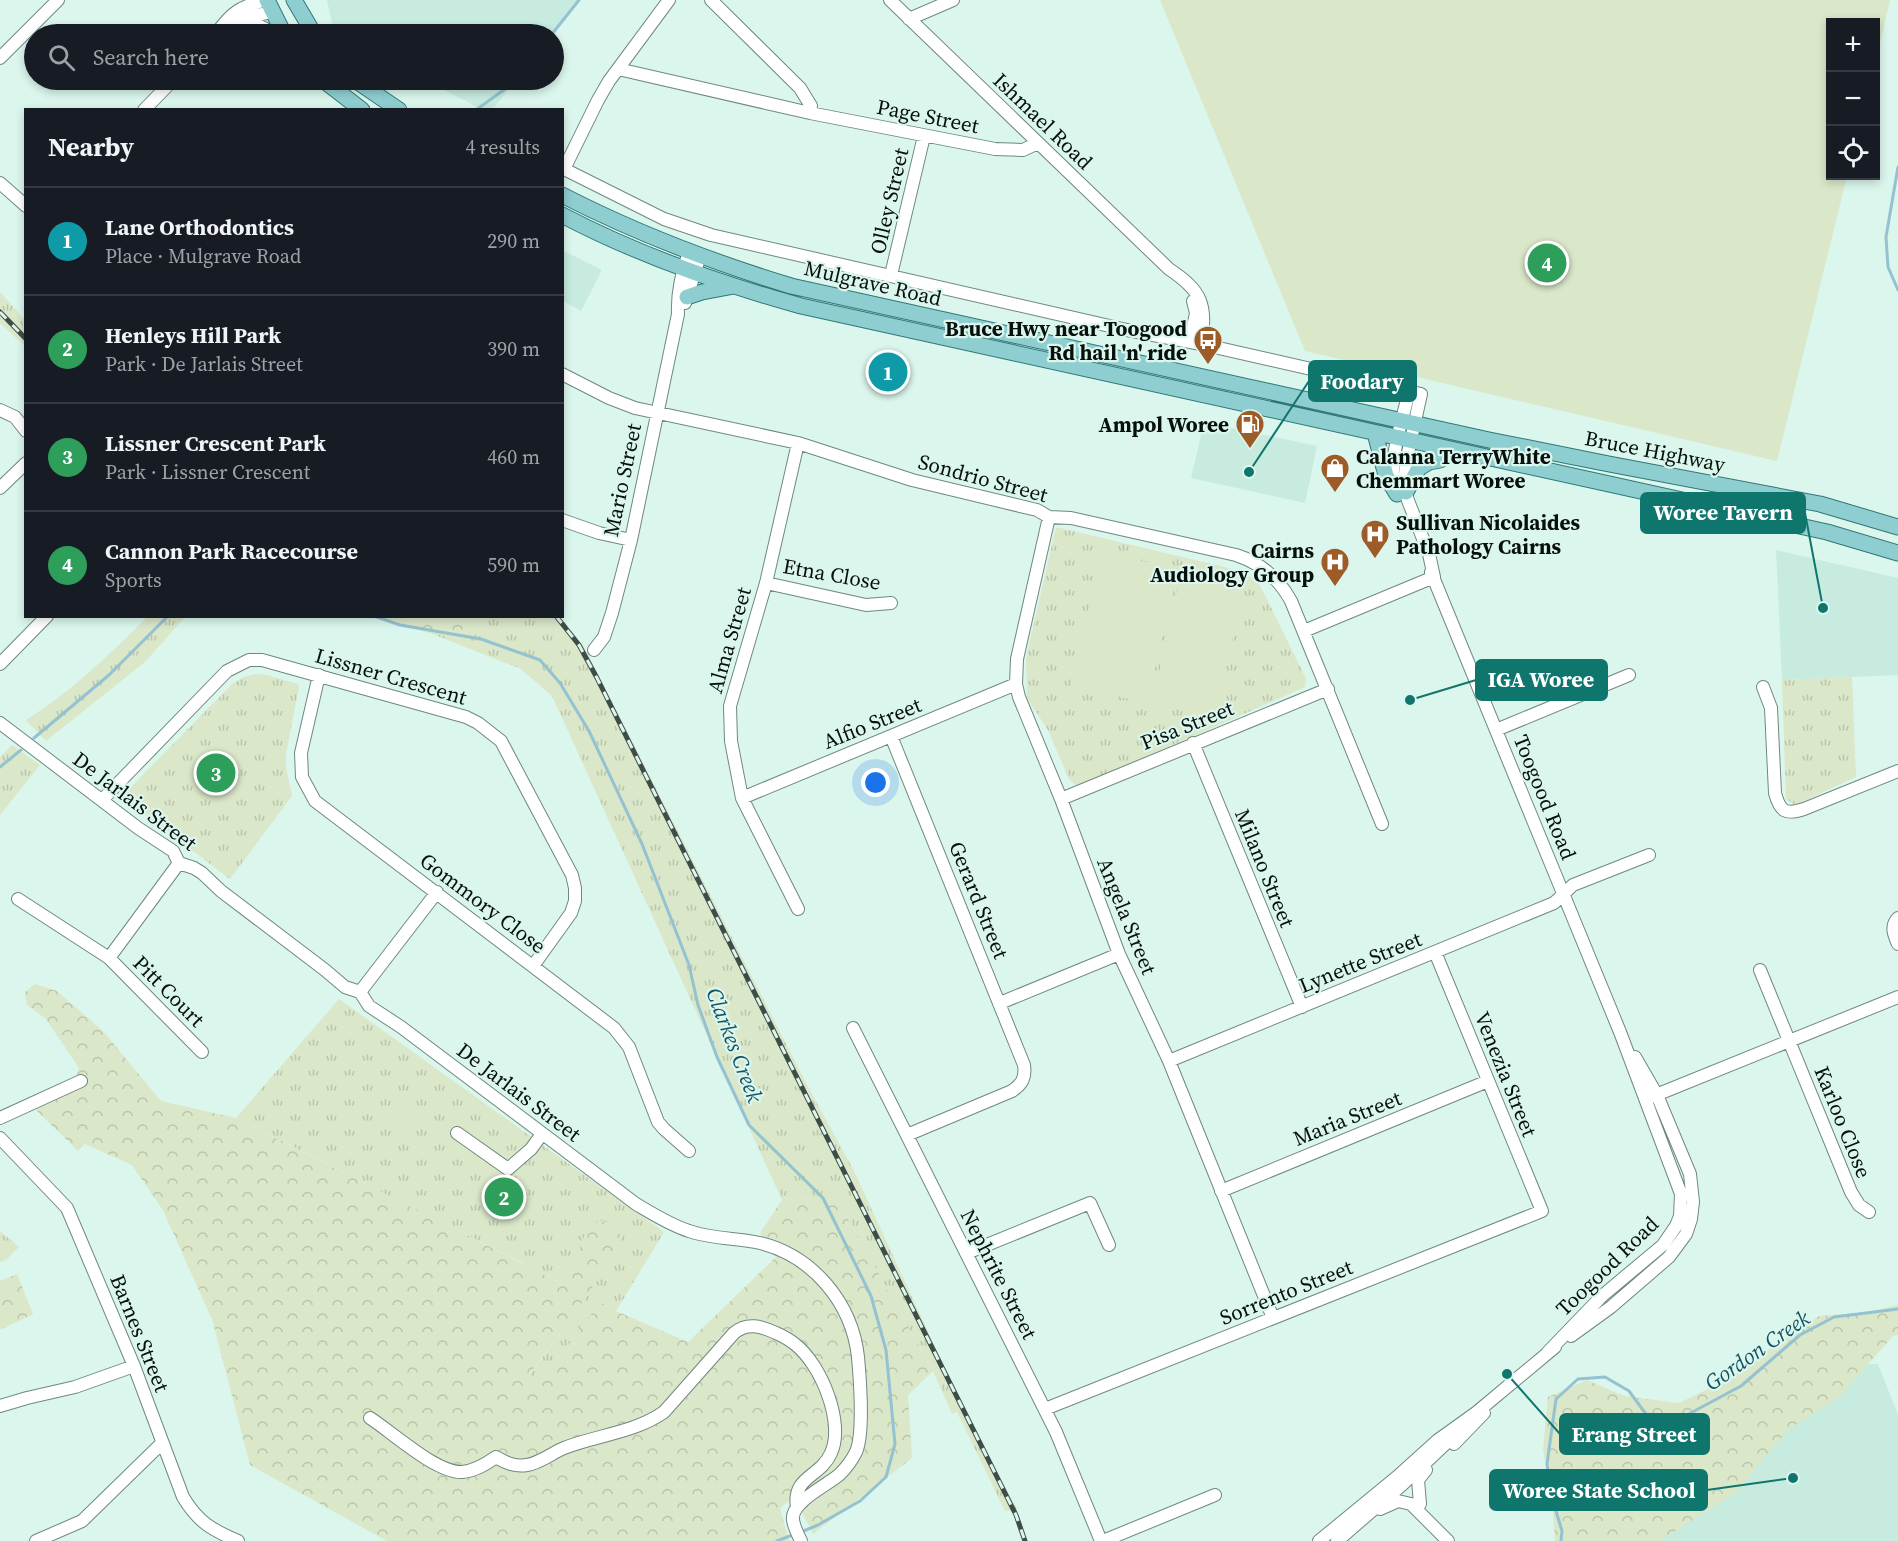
<!DOCTYPE html>
<html lang="en">
<head>
<meta charset="utf-8">
<style>
  body { margin:0; font-family:"Source Serif 4",serif; background:#242831; color:#f1f3f6 }
  .controls { position:absolute; right:18px; top:18px; display:grid; overflow:hidden; border-radius:0px; box-shadow:0 3px 9px #0003 }
  .controls button { width:54px; height:54px; display:grid; place-items:center; padding:0; border:0; border-bottom:2px solid #363941; background:#171b24; color:#f1f3f6; font:30px sans-serif }
  .you { position:absolute; left:876px; top:783px; width:21px; height:21px; margin:-15px; border:4px solid #fff; border-radius:50%; background:#1a73e8; box-shadow:0 0 0 9px #1a73e833 }
  .badge { display:grid; place-items:center; width:39px; height:39px; border-radius:50%; background:#d93025; color:#fff; font-size:20px; font-weight:700 }
  .pin { position:absolute; translate:-50% -50%; border:3px solid #fff; box-shadow:0 2px 6px #0006 }
  .list { margin:0; padding:0; list-style:none }
  h2 { display:flex; justify-content:space-between; align-items:center; height:78px; margin:0; padding:0 24px; font-size:26px }
  h2 small { font-size:20px; font-weight:400; color:#9ea1a6 }
  .list li { display:grid; grid-template-columns:39px 1fr auto; gap:18px; align-items:center; box-sizing:border-box; height:108px; padding:0 24px; border-top:2px solid #363941 }
  .list b { display:block; font-size:22px; white-space:nowrap }
  .list p { margin:0; font-size:20px; white-space:nowrap; color:#9ea1a6 }
  .list em { font-size:20px; font-style:normal; color:#9ea1a6 }
  .icon { flex:none; width:33px; height:33px; fill:none; stroke:currentColor; stroke-width:2; stroke-linecap:round; stroke-linejoin:round }
  .map { position:relative; flex:none; width:1898px; height:1541px; overflow:hidden }
  .search { position:absolute; background:#171b24; box-shadow:0 3px 9px #0003; left:24px; top:24px; width:540px; height:66px; display:flex; align-items:center; gap:15px; box-sizing:border-box; padding:0 21px; border-radius:33px; color:#9ea1a6; font-size:22px }
  .panel { position:absolute; background:#171b24; box-shadow:0 3px 9px #0003; left:24px; top:108px; width:540px; height:510px; border-radius:0px }
  .map>svg:first-child { display:block }
  .built { fill:#c7ebdf }
  .grass { fill:url(#grass-tufts) }
  .forest { fill:url(#forest-crowns) }
  .garden { fill:#dae7c9 }
  .lines { fill:none; stroke-linecap:round; stroke-linejoin:round }
  .stream { stroke:#94c2d1; stroke-width:3 }
  .minor-casing { stroke:#6f8880; stroke-width:14 }
  .major-casing { stroke:#2f7777; stroke-width:17 }
  .minor { stroke:#fff; stroke-width:12 }
  .major { stroke:#8fced0; stroke-width:15 }
  .rail-casing { stroke:#3f4d49; stroke-width:5 }
  .rail { stroke:#dbf6ed; stroke-width:3; stroke-dasharray:9; stroke-linecap:butt }
  .labels { text-anchor:middle; dominant-baseline:central; stroke-width:4.5; stroke-linejoin:round; paint-order:stroke }
  .street-label { font-size:21px; fill:#07100d; stroke:#dbf6ed }
  .poi-label { font-size:21px; font-weight:bold; fill:#07100d; stroke:#dbf6ed; text-anchor:end }
  .water-label { font-size:22px; font-style:italic; fill:#145263; stroke:#dbf6ed }
  .leader { fill:none; stroke:#0f766e; stroke-width:2 }
  .callout-dot { fill:#0f766e; stroke:#dbf6ed; stroke-width:2 }
  .callout { fill:#0f766e; stroke:#0f766e; stroke-width:2 }
  .callout-label { font-size:22px; text-anchor:middle; font-weight:bold; fill:#fff }
</style>
</head>
<body>
<div class="map">
<svg width="1898" height="1541" viewBox="0 0 1898 1541">
  <defs>
    <pattern id="grass-tufts" width="24" height="20" patternUnits="userSpaceOnUse" patternTransform="scale(1.5)"><rect width="24" height="20" fill="#dae7c9"/><path d="M3 7l-1-3M5 7V3M7 7l1-3M15 17l-1-3M17 17v-4M19 17l1-3" fill="none" stroke="#bac5ab"/></pattern>
    <pattern id="forest-crowns" width="20" height="18" patternUnits="userSpaceOnUse" patternTransform="scale(1.5)"><rect width="20" height="18" fill="#dae7c9"/><path d="M2 6a3 3 0 1 1 6 0M12 15a3 3 0 1 1 6 0" fill="none" stroke="#bac5ab"/></pattern>
  </defs>
  <rect width="100%" height="100%" fill="#dbf6ed"/>
  <path class="built" d="M327 0H581L553 34H339L334 32Z
    M425 80H516L492 110 481 109Z
    M562 250 602 270 581 311 563 301Z
    M1204 422 1317 446 1305 503 1191 478Z
    M1776 550 1898 578V675L1782 680Z
    M1878 1364 1898 1415V1541H1613L1822 1365Z"/>
  <path class="grass" d="M0 292 25 320V346L0 323Z
    M1056 527 1241 571 1257 581 1265 595 1306 679 1305 687 1078 787 1069 779 1048 730 1027 698 1026 658Z
    M147 617H185L145 662 46 741 26 720C71 692 109 655 147 617Z
    M372 617H560L583 645 805 1081 854 1171 943 1364 992 1462 1018 1511H1005L957 1412 952 1414 933 1371 837 1199 782 1200 552 696 521 669 430 633Z
    M256 674 267 675 298 684 299 687 286 754V767L292 796 230 879 130 803 129 789 232 684 244 677Z
    M1852 677 1856 777 1795 805 1786 799 1782 680Z
    M12 745 40 765 0 815V757Z
    M339 999 664 1232 616 1311 600 1302 542 1381 529 1376 587 1296 542 1273H538L523 1263 437 1220 212 1319 163 1210 132 1165 347 1174 236 1118Z
    M0 1231 19 1247 6 1260 0 1262Z"/>
  <path class="forest" d="M372 617 493 616V617L478 628 430 633Z
    M35 984 57 991 103 1031 161 1101 236 1118 559 1282 576 1258 584 1236 599 1220 609 1223 622 1237 587 1296 529 1375 542 1381 600 1302 616 1311 688 1342 776 1257 760 1233 782 1200 837 1199 933 1371 908 1395 912 1458 813 1534 794 1497 780 1508 789 1541H387L250 1465 212 1319 163 1210 132 1165 85 1144 78 1151 35 1109 70 1092 79 1068 46 1019 27 1005 25 992Z
    M17 1274 33 1314 0 1330V1281Z
    M1898 1305V1335L1893 1336 1840 1396 1788 1430 1735 1493 1660 1541H1555L1552 1498 1543 1450 1548 1397 1587 1380 1624 1396 1679 1403 1712 1387 1819 1316 1869 1312Z"/>
  <path class="garden" d="M1160 0H1890L1876 60V22H1830V176H1847L1777 461 1305 351Z
    M1102 551 1178 570 1147 703 1071 686Z
    M1183 565 1246 579 1214 717 1152 704Z
    M408 1104 425 1117 413 1133 396 1120Z"/>
  <g class="lines">
    <path class="stream" d="M552 34 579 0
      M476 110 512 84 516 80
      M1898 167 1886 237 1888 267 1898 290
      M374 616 400 625 481 639 540 660 560 683 589 731 642 844 689 965 698 1005 717 1057 749 1125 823 1198 871 1296 886 1350 895 1444 886 1477 860 1501 818 1525 801 1532
      M34 738 109 675 168 616
      M0 767 21 750
      M777 1541 795 1534
      M1561 1541 1562 1531 1552 1498 1547 1464 1556 1399 1578 1379 1605 1377 1629 1391 1651 1421 1672 1423 1741 1386 1800 1335 1834 1317 1898 1309"/>
    <g class="minor-casing">
      <path id="minor" d="M711 0 800 88 811 106 810 113
        M890 0 1169 269C1202 291 1207 304 1201 344
        M909 19 953 0
        M240 21 260 26 275 34
        M220 32 248 17 272 12
        M216 34C231 13 240 6 267 0
        M0 58 58 0
        M618 69 810 113 995 149 1023 150 1038 143
        M144 110 173 80
        M562 168 664 219 711 235 1127 330 1201 344 1421 394 1406 462 1405 482 1407 498 1429 554 1434 577
        M564 169 598 100 609 81 669 0
        M0 183 26 206
        M891 275 924 136
        M685 303 700 256
        M1190 342 1196 313 1193 301
        M562 374 609 398 635 408 798 443 912 480 1037 510 1049 517 1071 518 1236 555C1261 563 1279 579 1291 601L1382 824
        M0 410 15 417 26 431
        M798 443 766 583 730 706 731 741 742 798 798 909
        M1395 487C1388 458 1403 420 1409 391
        M0 488 26 463
        M1049 517 1017 659 1016 684 1019 697 1061 799 1119 954 1169 1061 1273 1318
        M562 520 599 533 631 540
        M1431 572 1620 1032 1681 1194 1680 1216 1676 1226 1663 1245 1602 1296 1548 1352
        M766 583 866 605 891 603
        M1304 631 1434 577
        M594 650 604 637 612 613 631 540 678 314C677 292 682 273 689 252
        M0 664 47 616
        M319 675 301 753 302 777 315 801 614 1028 629 1047 658 1122 664 1129 689 1151
        M1763 687 1771 708 1775 793C1780 812 1786 815 1804 809L1898 771
        M0 723 138 828 173 851 179 863 194 868 202 873 221 891 325 970 345 987 360 992 369 1006 401 1027 636 1204C653 1214 670 1225 689 1231 712 1239 737 1238 760 1243 813 1256 852 1303 858 1357 860 1379 864 1434 856 1452 852 1460 846 1468 840 1474 828 1485 790 1502 793 1520 794 1527 798 1535 801 1541
        M1496 730 1629 675
        M891 736 1024 1065C1026 1078 1022 1084 1012 1091L907 1135
        M1193 743 1302 1007
        M742 798 1016 684
        M1061 799 1328 689
        M102 800 227 671 249 660H262L466 717 478 723 501 741 572 875 575 888V901L571 913 533 966
        M18 899 109 958 202 1052
        M1898 918C1890 926 1894 935 1898 944
        M109 958 179 863
        M1760 970 1851 1192 1859 1205 1869 1212
        M360 992 437 892
        M1000 1003 1119 954
        M853 1028 1056 1432 1101 1541
        M1169 1061 1554 903 1573 885 1649 855
        M1651 1097 1898 997
        M0 1118 81 1081
        M457 1133 508 1169 531 1149 542 1134
        M0 1138 67 1208 134 1366 183 1497C198 1522 212 1530 238 1541
        M1221 1191 1488 1081
        M967 1253 1090 1203 1109 1245
        M1571 1336 1611 1307 1669 1257 1686 1234 1691 1219 1693 1202 1690 1174 1657 1095 1635 1057
        M0 1406 27 1398 75 1387 134 1366
        M1045 1409 1542 1211 1435 952
        M370 1418C392 1432 436 1473 462 1472 475 1471 486 1464 496 1457 506 1463 515 1467 527 1465 540 1463 552 1453 564 1448 597 1435 634 1433 664 1412L734 1333C747 1322 761 1326 776 1333 783 1336 790 1340 796 1345 821 1365 845 1423 831 1453 820 1478 792 1476 797 1507
        M1454 1444 1484 1413
        M1420 1504 1418 1480 1426 1470
        M1380 1509 1398 1501 1411 1504 1448 1541
        M36 1541 82 1521 162 1443
        M1103 1541 1215 1495
        M1319 1541 1397 1477 1438 1440 1477 1412 1555 1347
        M1337 1541 1403 1484 1457 1433"/>
    </g>
    <g class="major-casing">
      <path id="major" d="M267 0 284 34
        M294 0 314 34
        M323 80 362 110
        M355 80 399 110
        M562 195C636 233 712 262 791 286L1489 440 1609 464 1820 504 1898 527
        M562 215C638 255 718 283 801 306L1827 532 1898 553
        M687 297 702 292 734 286
        M1375 433 1386 476 1397 494
        M1406 492 1419 468 1429 462 1440 460 1453 450"/>
    </g>
    <use href="#minor" class="minor"/>
    <use href="#major" class="major"/>
    <g class="rail-casing">
      <path id="rail" d="M0 312 26 339
        M556 616 579 645 597 678 1016 1515 1025 1541"/>
    </g>
    <use href="#rail" class="rail"/>
  </g>
  <defs>
    <g id="bus-pin" transform="scale(1.5)"><path d="M0 17L-7.5 6A9.5 9.5 0 1 1 7.5 6Z" fill="#9c5b27" stroke="#dbf6ed"/><path d="M-5-6H5V4H4V6H2V4H-2V6H-4V4H-5ZM-3.5-4V0h7V-4ZM-3.5 1.2v1.5H-2V1.2ZM2 1.2v1.5H3.5V1.2Z" fill="#fff"/></g>
    <g id="fuel-pin" transform="scale(1.5)"><path d="M0 17L-7.5 6A9.5 9.5 0 1 1 7.5 6Z" fill="#9c5b27" stroke="#dbf6ed"/><path d="M-5.5-6h7V0h2V4h1.3V-2.5L3-4.5l.8-.8L6-3V5H2.5V1h-1V6h-7ZM-4.2-4.7v3.2H.2V-4.7Z" fill="#fff"/></g>
    <g id="shop-pin" transform="scale(1.5)"><path d="M0 17L-7.5 6A9.5 9.5 0 1 1 7.5 6Z" fill="#9c5b27" stroke="#dbf6ed"/><path d="M-5-2.5h2.3a2.7 3.5 0 0 1 5.4 0H5L5.5 6h-11ZM-1.5-2.5h3a1.5 2.3 0 0 0-3 0Z" fill="#fff"/></g>
    <g id="hospital-pin" transform="scale(1.5)"><path d="M0 17L-7.5 6A9.5 9.5 0 1 1 7.5 6Z" fill="#9c5b27" stroke="#dbf6ed"/><path d="M-5-5h3v3.5h4V-5h3V5h-3V1.5h-4V5h-3Z" fill="#fff"/></g>
  </defs>
  <g fill-rule="evenodd">
    <use href="#bus-pin" x="1208" y="340"/>
    <use href="#fuel-pin" x="1250" y="424"/>
    <use href="#shop-pin" x="1335" y="468"/>
    <use href="#hospital-pin" x="1375" y="534"/>
    <use href="#hospital-pin" x="1335" y="562"/>
  </g>
  <g class="labels">
    <g class="street-label">
      <text transform="translate(928 116) rotate(11)">Page Street</text>
      <text transform="translate(1043 121) rotate(44)">Ishmael Road</text>
      <text transform="translate(889 201) rotate(-77)">Olley Street</text>
      <text transform="translate(873 283) rotate(13)">Mulgrave Road</text>
      <text transform="translate(1655 451) rotate(11)">Bruce Highway</text>
      <text transform="translate(983 478) rotate(15)">Sondrio Street</text>
      <text transform="translate(622 480) rotate(-78)">Mario Street</text>
      <text transform="translate(832 574) rotate(10)">Etna Close</text>
      <text transform="translate(729 640) rotate(-74)">Alma Street</text>
      <text transform="translate(391 676) rotate(16)">Lissner Crescent</text>
      <text transform="translate(872 723) rotate(-22)">Alfio Street</text>
      <text transform="translate(1187 725) rotate(-22)">Pisa Street</text>
      <text transform="translate(1545 797) rotate(68)">Toogood Road</text>
      <text transform="translate(135 801) rotate(37)">De Jarlais Street</text>
      <text transform="translate(1265 868) rotate(68)">Milano Street</text>
      <text transform="translate(979 900) rotate(68)">Gerard Street</text>
      <text transform="translate(483 903) rotate(37)">Gommory Close</text>
      <text transform="translate(1127 916) rotate(68)">Angela Street</text>
      <text transform="translate(1360 962) rotate(-22)">Lynette Street</text>
      <text transform="translate(169 991) rotate(45)">Pitt Court</text>
      <text transform="translate(1506 1074) rotate(68)">Venezia Street</text>
      <text transform="translate(519 1092) rotate(37)">De Jarlais Street</text>
      <text transform="translate(1347 1118) rotate(-22)">Maria Street</text>
      <text transform="translate(1843 1122) rotate(68)">Karloo Close</text>
      <text transform="translate(1607 1266) rotate(-44)">Toogood Road</text>
      <text transform="translate(999 1274) rotate(63)">Nephrite Street</text>
      <text transform="translate(1286 1292) rotate(-22)">Sorrento Street</text>
      <text transform="translate(140 1333) rotate(68)">Barnes Street</text>
    </g>
    <g class="poi-label">
      <text x="1187" y="328">Bruce Hwy near Toogood<tspan x="1187" dy="24">Rd hail 'n' ride</tspan></text>
      <text x="1229" y="424">Ampol Woree</text>
      <text x="1356" y="456" text-anchor="start">Calanna TerryWhite<tspan x="1356" dy="24">Chemmart Woree</tspan></text>
      <text x="1396" y="522" text-anchor="start">Sullivan Nicolaides<tspan x="1396" dy="24">Pathology Cairns</tspan></text>
      <text x="1314" y="550">Cairns<tspan x="1314" dy="24">Audiology Group</tspan></text>
    </g>
    <g class="water-label">
      <text transform="translate(735 1045) rotate(69)">Clarkes Creek</text>
      <text transform="translate(1757 1350) rotate(-35)">Gordon Creek</text>
    </g>
  </g>
  <path class="leader" d="M1249 472L1309 381M1823 608L1805 513M1410 700L1476 680M1507 1374L1560 1434M1793 1478L1707 1490"/>
  <g class="callout-dot">
    <circle cx="1249" cy="472" r="6"/>
    <circle cx="1823" cy="608" r="6"/>
    <circle cx="1410" cy="700" r="6"/>
    <circle cx="1507" cy="1374" r="6"/>
    <circle cx="1793" cy="1478" r="6"/>
  </g>
  <g class="callout">
    <rect x="1309" y="361" width="107" height="40" rx="6"/>
    <rect x="1641" y="493" width="164" height="40" rx="6"/>
    <rect x="1476" y="660" width="131" height="40" rx="6"/>
    <rect x="1560" y="1414" width="149" height="40" rx="6"/>
    <rect x="1490" y="1470" width="217" height="40" rx="6"/>
  </g>
  <g class="callout-label">
    <text x="1362" y="389">Foodary</text>
    <text x="1723" y="520">Woree Tavern</text>
    <text x="1541" y="687">IGA Woree</text>
    <text x="1634" y="1442">Erang Street</text>
    <text x="1599" y="1498">Woree State School</text>
  </g>
</svg>
<div class="controls">
<button>+</button>
<button>−</button>
<button><svg class="icon" aria-label="locate" viewBox="0 0 24 24"><circle cx="12" cy="12" r="6"/><path d="M12 2v4M12 18v4M2 12h4M18 12h4"/></svg></button>
</div>
<div class="you"></div>
<div class="pin badge" style="left:888px;top:372px;background:#0f9aa8">1</div>
<div class="pin badge" style="left:504px;top:1197px;background:#2e9e5b">2</div>
<div class="pin badge" style="left:216px;top:773px;background:#2e9e5b">3</div>
<div class="pin badge" style="left:1547px;top:263px;background:#2e9e5b">4</div>
<div class="search"><svg class="icon" aria-label="search" viewBox="0 0 24 24"><circle cx="10" cy="10" r="6"/><path d="M15 15l6 6"/></svg>Search here</div>
<section class="panel">
<h2>Nearby<small>4 results</small></h2>
<ul class="list">
<li><span class="badge" style="background:#0f9aa8">1</span><div><b>Lane Orthodontics</b><p>Place · Mulgrave Road</p></div><em>290 m</em></li>
<li><span class="badge" style="background:#2e9e5b">2</span><div><b>Henleys Hill Park</b><p>Park · De Jarlais Street</p></div><em>390 m</em></li>
<li><span class="badge" style="background:#2e9e5b">3</span><div><b>Lissner Crescent Park</b><p>Park · Lissner Crescent</p></div><em>460 m</em></li>
<li><span class="badge" style="background:#2e9e5b">4</span><div><b>Cannon Park Racecourse</b><p>Sports</p></div><em>590 m</em></li>
</ul>
</section>
</div>
</body>
</html>
